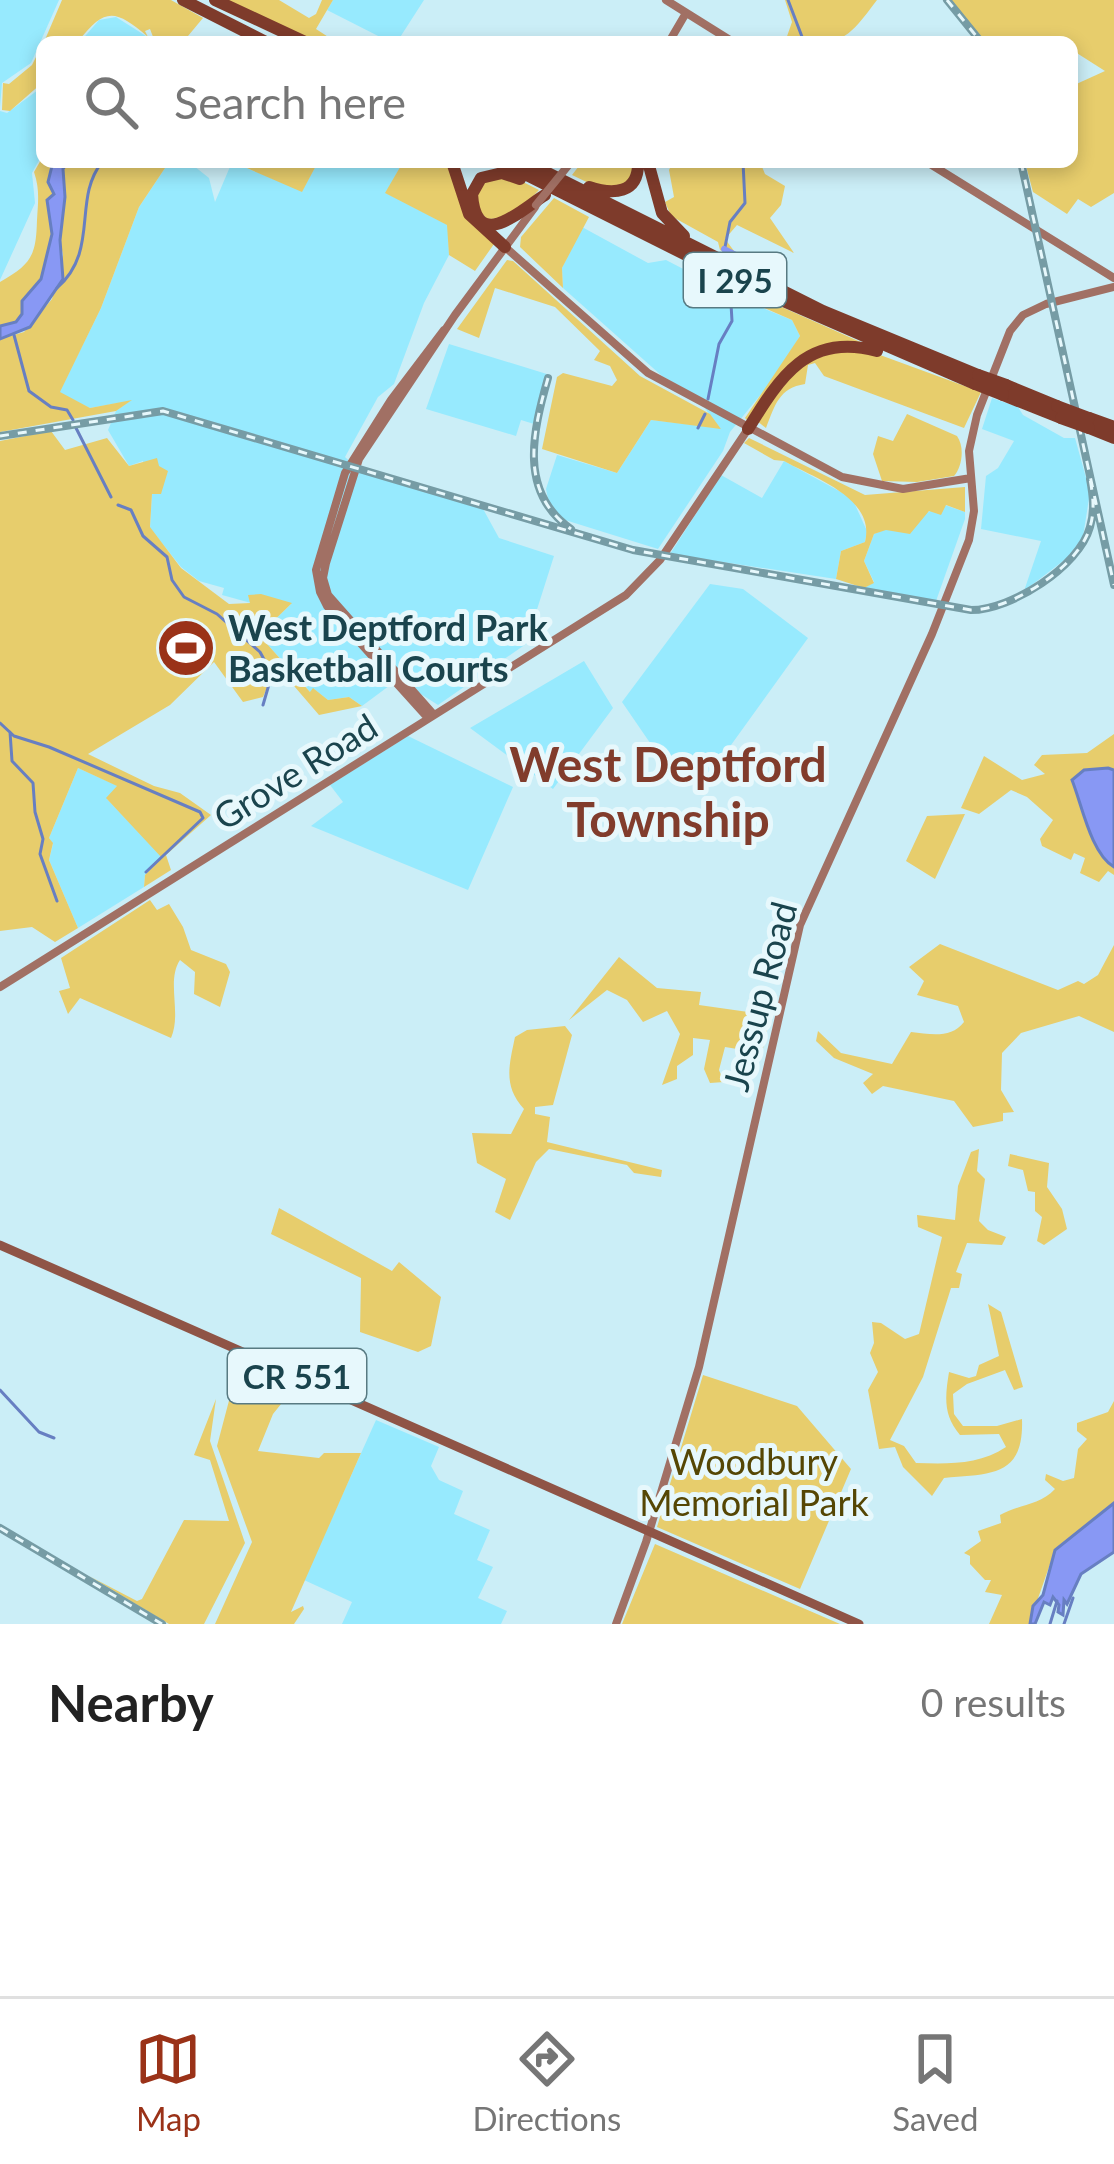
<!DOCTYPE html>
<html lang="en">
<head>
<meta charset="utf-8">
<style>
  body { margin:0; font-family:Lato,sans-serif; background:#f6f6f6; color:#222 }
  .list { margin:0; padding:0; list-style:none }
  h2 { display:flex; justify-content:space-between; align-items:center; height:156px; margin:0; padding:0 48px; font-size:51px }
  h2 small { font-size:39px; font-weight:400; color:#767676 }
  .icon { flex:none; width:66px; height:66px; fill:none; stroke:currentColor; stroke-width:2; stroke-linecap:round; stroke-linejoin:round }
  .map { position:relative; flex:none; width:1114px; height:1624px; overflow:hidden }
  .search { position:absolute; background:#fff; box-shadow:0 6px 18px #0003; left:36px; right:36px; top:36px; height:132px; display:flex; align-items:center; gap:30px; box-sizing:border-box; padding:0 42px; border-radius:18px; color:#767676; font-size:45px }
  .sheet { height:372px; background:#fff }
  nav { display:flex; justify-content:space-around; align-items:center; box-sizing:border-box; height:168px; border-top:3px solid #e0e0e0; background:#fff; font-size:33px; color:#767676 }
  nav a { display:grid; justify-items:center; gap:6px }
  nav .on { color:#9a3218 }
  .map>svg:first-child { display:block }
  .built { fill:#97eafe }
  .green { fill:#e7cd6c }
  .water { fill:#8898f4; stroke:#677fc2; stroke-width:3 }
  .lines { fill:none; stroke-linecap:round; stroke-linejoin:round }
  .stream { stroke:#677fc2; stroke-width:3 }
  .canal { stroke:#8898f4; stroke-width:6 }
  .secondary { stroke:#a17064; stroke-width:8 }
  .primary { stroke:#8f5446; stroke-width:9 }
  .highway { stroke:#7e3b2b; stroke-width:12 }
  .rail-casing { stroke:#769ca5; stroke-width:8 }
  .rail { stroke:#e7f8fc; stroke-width:3; stroke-dasharray:9; stroke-linecap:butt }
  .secondary-bridge { stroke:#a17064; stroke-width:8 }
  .highway-bridge { stroke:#7e3b2b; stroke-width:12 }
  .labels { text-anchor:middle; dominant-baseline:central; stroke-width:10; stroke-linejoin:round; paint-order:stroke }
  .shield { fill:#e7f8fc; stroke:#587a82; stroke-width:3 }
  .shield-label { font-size:33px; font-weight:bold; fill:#1a444d }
  .poi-label { font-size:36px; font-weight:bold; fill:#1a444d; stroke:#e7f8fc; text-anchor:start }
  .street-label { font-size:36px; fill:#1a444d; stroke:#e7f8fc }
  .park-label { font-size:36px; fill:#554604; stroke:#e7f8fc }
  .district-label { font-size:48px; font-weight:bold; fill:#813c2c; stroke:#e7f8fc }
</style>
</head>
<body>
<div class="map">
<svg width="1114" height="1624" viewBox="0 0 1114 1624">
  <rect width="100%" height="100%" fill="#cbeef7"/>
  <path class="built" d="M0 0H59L31 63 2 83 0 107Z
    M333 0H424L397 42H390L327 10Z
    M116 17 146 36 142 42H80L99 20Z
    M42 87V155L32 173 35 203 0 280V111L7 113Z
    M169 162H189L209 178 215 202 232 162 302 191 318 162H403L386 193 448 225 449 255 424 303 394 384 378 397 345 457 361 472 482 507 499 538 554 556 526 644 438 705 413 689 393 683 362 706 349 697 328 700 314 689 311 693 259 635 291 604 251 603 222 595 224 588 199 581 181 567 150 528 152 494 143 461 129 466 108 430 116 411 130 401 90 408 59 393 101 308 139 207Z
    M582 227 648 263 666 260 745 301 792 320 800 336 775 377 730 432 723 451 658 549 565 520 549 504 546 489 557 455 617 473 651 420 720 428 694 394 662 376 563 288 562 268Z
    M449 344 550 375 534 424 521 420 516 436 426 409Z
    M992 398 1018 407 1023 415 1064 438H1075L1090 492 1083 537 1067 558 1024 591 1041 541 981 529 986 476 998 468 1014 441 982 429Z
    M784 461 852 498 867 531 865 542 841 551 836 579 670 554 721 475 762 498Z
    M945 505 965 512V519L936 601 864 588 874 582 864 561 874 534Z
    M710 584 743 589 808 638 708 777 692 781 659 756 622 702Z
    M584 661 613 708 553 789 470 728Z
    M408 736 513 787 468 890 311 826 343 802 330 785Z
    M78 768 118 786 107 799 163 858 145 875 144 887 78 928 49 860 53 844 49 838Z
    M376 1420 439 1447 431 1466 439 1480 463 1491 454 1514 490 1530 477 1560 493 1567 478 1598 507 1611 501 1624H342L352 1602 304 1580Z"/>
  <path class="green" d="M62 0H171L203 18 183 42H155L150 29 145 31 148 37C115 9 105 7 78 42H44Z
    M225 0H279L309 18 316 14 322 0H333L316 29 336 42H311Z
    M785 0H877C842 47 842 42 785 42L792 22Z
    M951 0H1114V193L1091 207 1078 199 1067 214 1033 192 1025 162H1072V86L1105 71 1072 50V42H985Z
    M42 45V83L10 111 2 110 3 83 9 84 32 65Z
    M42 158V162H53L49 173 54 194 47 200 52 234 41 279 23 301 22 315 16 322 0 326V282C32 264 36 255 37 220 38 203 40 189 34 172Z
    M68 162H169L139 207 101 308 60 392 90 408 132 400 116 411 0 432V339L24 332 52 299 63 255 60 240 65 197 63 168Z
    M233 162H318L302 192Z
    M403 162H449L494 244 475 271 449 255 447 225 385 193Z
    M582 162H635L634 180 603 190 572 175Z
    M673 162H760L765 174 785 186 781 205 770 218 794 253 737 225 725 239 741 260 720 250 718 242 671 216 665 202 674 197 669 170Z
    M489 176 515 178 539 190 512 218 487 219 477 209 473 196Z
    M554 198 589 217 562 268 563 288 520 247 521 237Z
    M507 260 513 261 640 376 710 414 721 429 651 420 617 473 542 449 557 377 563 373 612 386 617 380 610 366 594 360 600 351 555 307 495 288 479 338 457 329Z
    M732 285 865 344 813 349 749 422 745 418 800 336 792 320 732 294Z
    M861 348 981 392 964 428 824 376 815 363 808 365 805 384C779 388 775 405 766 428L757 421C795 372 797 356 861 348Z
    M907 414 957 436C965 447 962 467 954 476L917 482 882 481 873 454 878 436 893 441Z
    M51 431 65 450 107 438 129 466 157 458 159 466 168 471 161 494H152L150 527 181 568 229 604 250 603 248 595 261 594 292 603 259 635 310 692 313 688 328 700 349 697 362 706 319 715 282 672 273 674 263 697 243 702 214 662 170 705 88 754 154 786 180 793 211 815 166 855 171 870 144 887 145 875 162 858 106 798 117 786 78 768 49 838 53 843 49 860 78 928 55 942 32 927 0 931V441Z
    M749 438 865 495 965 487V512L946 505 941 515 929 511 910 534 886 530 874 534 864 561 874 583 864 588 836 579 841 551 865 542C876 498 814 478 784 461L774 460 744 443Z
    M1114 734V770H1084L1072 779 1093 841 1114 867V875L1108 871 1099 882 1080 873 1085 858 1074 853 1071 860 1042 846 1040 839 1053 820 1027 797 1011 790 979 814 961 808 984 756 1022 780 1045 774 1034 765 1042 755 1087 753Z
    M965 814 935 879 906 861 927 816Z
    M150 900 157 910 169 904 183 927 191 950 226 964 230 972 220 1007 194 994 195 972 180 960C166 981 182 1013 171 1038L80 998 68 1014 59 991 70 988 61 958Z
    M940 944 1058 990 1078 981 1084 984 1098 975 1114 945V1032L1079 1016 1021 1033 1002 1053 1001 1090 1014 1112 1003 1113V1121L973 1127 954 1101 883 1086 872 1094 863 1083 873 1074 834 1058 816 1041 818 1031 841 1053 892 1064 911 1032C930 1034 951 1039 964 1022L958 1006 917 995 924 981 909 967Z
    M619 957 657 988 701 992 699 1005 770 1015 762 1053 725 1047 719 1070 724 1082 710 1083 704 1069 710 1040 693 1038V1055L677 1066V1079L662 1085 680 1034 667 1011 643 1022 627 1000 607 990 569 1020Z
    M565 1026 572 1035 553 1105 535 1107V1114L550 1117 547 1142 662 1170 661 1177 634 1173 627 1165 549 1149 536 1162 510 1220 495 1212 506 1179 477 1163 472 1133 511 1134 524 1109C503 1086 509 1066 515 1037L527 1030Z
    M979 1149 977 1171 985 1179 979 1221 988 1230 1006 1237 1002 1245 967 1243 956 1272 962 1274 959 1288H951L923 1377 890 1440 904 1446 916 1463C948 1464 979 1465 1006 1447L999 1434 960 1435C943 1415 945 1397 949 1372L969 1378 976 1376 979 1365 999 1356 988 1304 1001 1312 1023 1387 1014 1390 1005 1370 967 1384 953 1394 954 1414 963 1426H997L1022 1419C1024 1476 993 1474 944 1478L932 1496 903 1467 895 1447 879 1449 868 1390 878 1372 870 1353 874 1343 872 1322 881 1323 905 1339 919 1334 942 1237 918 1227 917 1215 955 1220 958 1186 971 1152Z
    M1010 1154 1049 1163 1047 1187 1062 1209 1067 1229 1044 1245 1037 1241 1042 1217 1035 1211V1192L1028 1191 1023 1170 1008 1166Z
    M279 1208 392 1271 399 1262 441 1297 431 1346 418 1352 360 1332 361 1278 271 1234Z
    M238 1356 312 1387 307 1393 294 1388 273 1414 258 1451 319 1458 324 1453H361L291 1612 303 1606 304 1609 294 1624H215L252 1542 217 1446 235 1378 243 1369 236 1364Z
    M703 1375 797 1406 851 1469 800 1589 657 1527Z
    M216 1399 210 1441 245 1543 204 1624H169L89 1576 137 1601 142 1599 184 1520 229 1521 210 1460 194 1455Z
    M1114 1401V1503L1100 1518 1055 1550 1029 1624H989L1002 1595 985 1592 991 1580H985L970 1564V1556L964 1553 981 1541 978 1531 1001 1523 1000 1515C1019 1504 1039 1506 1055 1489L1045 1480 1046 1474 1063 1481 1074 1478 1078 1449 1087 1439 1077 1431V1423L1108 1412Z
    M655 1544 840 1624H622Z"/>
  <path class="water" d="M53 162H68L63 169 65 197 60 240 63 279 30 327 0 339V326L16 322 22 314V301L41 279 52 234 47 200 54 194 48 182Z
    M1108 768 1114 770V867C1091 854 1082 805 1072 780L1084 770Z
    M1114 1503V1552L1081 1574 1067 1604 1064 1600 1063 1615 1058 1612 1059 1605 1053 1597 1050 1605 1044 1602 1035 1624H1030L1033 1606 1043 1595 1055 1550Z"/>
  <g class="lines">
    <path class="stream" d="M788 0 804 42
      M724 252 730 222 745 203 743 162
      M57 288C100 250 72 200 102 162
      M14 335 29 391 51 407 67 410 73 420
      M708 399 719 344 732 321 730 287
      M75 426 111 497
      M698 428 705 414
      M118 505 131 510 143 536 167 557 172 580 184 597 217 614 260 652 272 674 263 705
      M0 723 14 736 49 747 200 812 203 818 146 872
      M10 732 12 761 33 783 35 812 43 839 40 854 57 901
      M0 1390 39 1432 54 1438
      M1050 1624 1057 1601
      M1064 1624 1073 1598"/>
    <path class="canal" d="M724 249 779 277"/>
    <path class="secondary" d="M666 0 733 42
      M669 42 686 13
      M927 162 1114 278
      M505 247 648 373 842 477 903 489 971 478
      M434 715 328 595 323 578 326 563 359 459 455 315 535 207
      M428 718 327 606 320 592 316 570 345 473 391 400 444 330
      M0 987 626 595 660 560 748 429
      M616 1624 646 1542 699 1367 800 925 932 634 969 540 974 511 969 451 977 415 1010 331 1023 315 1046 304 1114 287"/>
    <path class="primary" d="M0 1245 859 1624"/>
    <path class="highway" d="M183 0 266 42
      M215 0 305 42
      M452 162 469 214 505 247
      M501 162 744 284 975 384
      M526 162 823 311 978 375
      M648 162 662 213 684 236
      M520 179 502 173 481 178 472 194C476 256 524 207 545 195
      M589 187C613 195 639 194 638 162
      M1006 385 1057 406
      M1003 395 1061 418
      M1089 418 1114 427
      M1089 428 1114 438
      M748 429C780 377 808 332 877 351"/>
    <g class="rail-casing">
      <path id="rail" d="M947 0 981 42
        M1021 162 1114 585
        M548 378C533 431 518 492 571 529
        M0 436 163 411 633 550 971 610C1011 610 1079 567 1090 527 1095 511 1093 495 1090 479
        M0 1528 162 1624"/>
    </g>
    <use href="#rail" class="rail"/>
    <path class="secondary-bridge" d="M536 205 571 162"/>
    <path class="highway-bridge" d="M978 375 1006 385
      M975 384 1003 395
      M1057 406 1089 418
      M1061 418 1089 428"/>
  </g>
  <defs>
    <g id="stadium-disc" transform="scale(3)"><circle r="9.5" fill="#9a3218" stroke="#e7f8fc"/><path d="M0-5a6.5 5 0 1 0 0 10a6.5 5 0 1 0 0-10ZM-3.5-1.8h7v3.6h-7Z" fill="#fff"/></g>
  </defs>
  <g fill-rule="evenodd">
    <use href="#stadium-disc" x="186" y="648"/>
  </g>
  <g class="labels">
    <g class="shield">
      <rect x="684" y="253" width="102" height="54" rx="9"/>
      <rect x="228" y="1349" width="138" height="54" rx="9"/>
    </g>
    <g class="shield-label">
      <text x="735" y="280">I 295</text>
      <text x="297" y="1376">CR 551</text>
    </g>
    <g class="poi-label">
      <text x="228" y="627">West Deptford Park<tspan x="228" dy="41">Basketball Courts</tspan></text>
    </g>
    <g class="street-label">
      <text transform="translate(295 771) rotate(-32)">Grove Road</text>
      <text transform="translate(759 996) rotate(-75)">Jessup Road</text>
    </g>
    <g class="park-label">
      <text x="754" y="1461">Woodbury<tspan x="754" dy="41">Memorial Park</tspan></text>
    </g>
    <g class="district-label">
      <text x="668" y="763">West Deptford<tspan x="668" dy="55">Township</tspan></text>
    </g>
  </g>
</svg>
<div class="search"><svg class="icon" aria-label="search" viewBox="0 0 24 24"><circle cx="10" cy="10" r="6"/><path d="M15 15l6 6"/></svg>Search here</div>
</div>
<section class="sheet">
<h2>Nearby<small>0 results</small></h2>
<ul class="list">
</ul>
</section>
<nav>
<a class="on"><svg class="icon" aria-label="map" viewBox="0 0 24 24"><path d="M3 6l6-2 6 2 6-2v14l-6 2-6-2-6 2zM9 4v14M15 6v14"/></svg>Map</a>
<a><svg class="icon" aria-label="directions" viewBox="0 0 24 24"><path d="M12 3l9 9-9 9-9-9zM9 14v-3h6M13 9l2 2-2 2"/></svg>Directions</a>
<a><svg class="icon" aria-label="saved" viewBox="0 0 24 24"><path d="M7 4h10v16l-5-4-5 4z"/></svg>Saved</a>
</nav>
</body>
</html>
